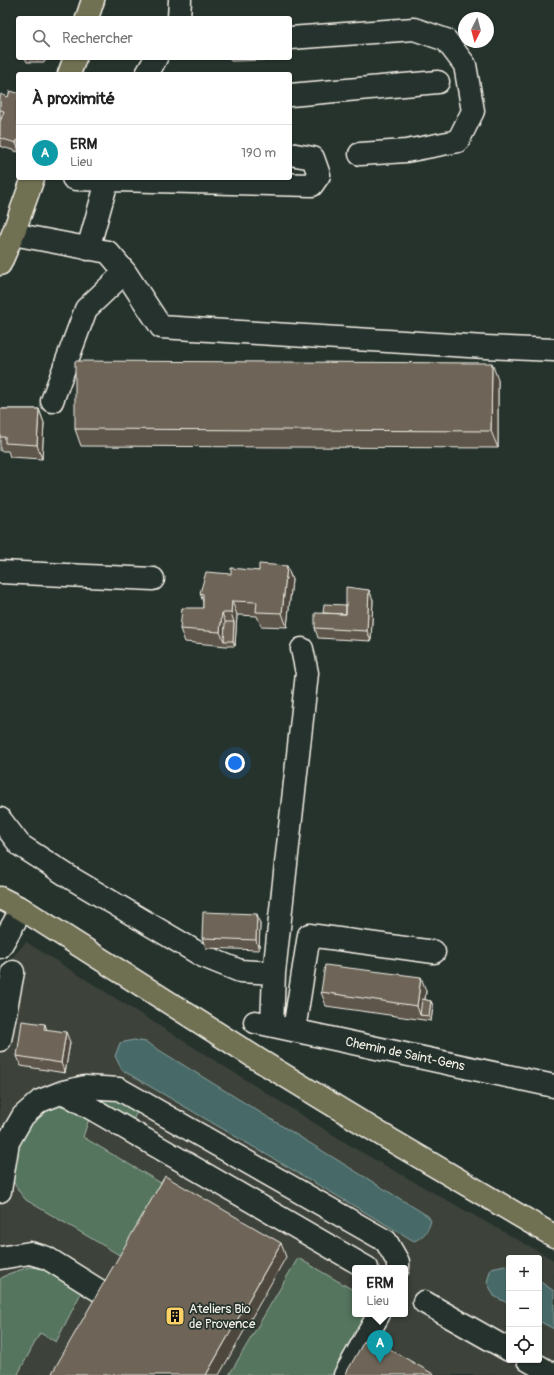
<!DOCTYPE html>
<html lang="fr">
<head>
<meta charset="utf-8">
<style>
  body { margin:0; font-family:Pangolin,sans-serif; background:#f6f6f6; color:#222 }
  .controls { position:absolute; right:12px; bottom:12px; display:grid; overflow:hidden; border-radius:4px; box-shadow:0 1px 3px #0004 }
  .controls button { width:36px; height:36px; display:grid; place-items:center; padding:0; border:0; border-bottom:1px solid #e0e0e0; background:#fff; color:#222; font:20px sans-serif }
  .compass { position:absolute; left:458px; top:12px; width:36px; height:36px; border-radius:50%; background:#fff; box-shadow:0 1px 3px #0004; rotate:186deg }
  .you { position:absolute; left:235px; top:763px; width:14px; height:14px; margin:-10px; border:3px solid #fff; border-radius:50%; background:#1a73e8; box-shadow:0 0 0 6px #1a73e833 }
  .badge { display:grid; place-items:center; width:26px; height:26px; border-radius:50%; background:#b45309; color:#fff; font-size:13px; font-weight:700 }
  .pin { position:absolute; translate:-50% -33px; filter:drop-shadow(0 1px 2px #0008) }
  .pin::after { content:''; position:absolute; top:21px; width:14px; height:12px; background:inherit; clip-path:polygon(0 0,100% 0,50% 100%) }
  .popup { position:absolute; left:352px; top:1265px; width:56px; height:52px; box-sizing:border-box; display:grid; place-content:center; border-radius:4px; background:#fff; filter:drop-shadow(0 1px 3px #0005); font-size:13px; white-space:nowrap; color:#767676 }
  .popup b { font-size:15px; color:#222 }
  .popup::after { content:''; position:absolute; left:50%; top:100%; margin-left:-8px; border:8px solid transparent; border-top-color:#fff }
  .list { margin:0; padding:0; list-style:none }
  h2 { display:flex; justify-content:space-between; align-items:center; height:52px; margin:0; padding:0 16px; font-size:17px }
  h2 small { font-size:13px; font-weight:400; color:#767676 }
  .list li { display:grid; grid-template-columns:26px 1fr auto; gap:12px; align-items:center; box-sizing:border-box; height:56px; padding:0 16px; border-top:1px solid #e0e0e0 }
  .list b { display:block; font-size:15px; white-space:nowrap }
  .list p { margin:0; font-size:13px; white-space:nowrap; color:#767676 }
  .list em { font-size:13px; font-style:normal; color:#767676 }
  .icon { flex:none; width:22px; height:22px; fill:none; stroke:currentColor; stroke-width:2; stroke-linecap:round; stroke-linejoin:round }
  .map { position:relative; flex:none; width:554px; height:1375px; overflow:hidden }
  .search { position:absolute; background:#fff; box-shadow:0 1px 3px #0004; left:16px; top:16px; width:276px; height:44px; display:flex; align-items:center; gap:10px; box-sizing:border-box; padding:0 14px; border-radius:4px; color:#767676; font-size:15px }
  .panel { position:absolute; background:#fff; box-shadow:0 1px 3px #0004; left:16px; top:72px; width:276px; height:108px; border-radius:4px }
  .map>svg:first-child { display:block }
  .built { fill:#3c423a; fill-rule:evenodd }
  .green { fill:#55755f; stroke:#a4b3a4 }
  .water { fill:#466b69; stroke:#8ca19c }
  .lines { fill:none; stroke-linecap:round; stroke-linejoin:round }
  .minor-casing { stroke:#f4f1e8; stroke-width:25 }
  .major-casing { stroke:#f4f1e8; stroke-width:25 }
  .minor { stroke:#26332d; stroke-width:22 }
  .major { stroke:#706f52; stroke-width:22 }
  .wall { fill:#5f574c; stroke:#f4f1e8 }
  .shaded-wall { fill:#4d473e; stroke:#f4f1e8 }
  .building { fill:#6e6558; stroke:#f4f1e8 }
  .labels { text-anchor:middle; dominant-baseline:central; stroke-width:3.5; stroke-linejoin:round; paint-order:stroke }
  .street-label { font-size:13px; fill:#f4f1e8; stroke:#26332d }
  .poi-label { font-size:13px; fill:#f4f1e8; stroke:#26332d; text-anchor:start }
</style>
</head>
<body>
<div class="map">
<svg width="554" height="1375" viewBox="0 0 554 1375">
  <rect width="100%" height="100%" fill="#26332d"/>
  <filter id="ink" filterUnits="userSpaceOnUse"><feTurbulence type="fractalNoise" baseFrequency=".025" numOctaves="2"/><feDisplacementMap in="SourceGraphic" scale="8" xChannelSelector="R" yChannelSelector="G"/><feConvolveMatrix kernelMatrix="1 2 1 2 8 2 1 2 1" color-interpolation-filters="sRGB"/></filter>
  <g filter="url(#ink)">
    <path class="built" d="M26 942 354 1148 554 1260V1375H0V1016L8 962ZM509 1258H539V1360H509ZM355 1268H405V1314H355Z"/>
    <path class="green" d="M86 1093 113 1096 139 1108 131 1124Z
      M57 1105 65 1107 89 1119 83 1137 161 1183 121 1256 26 1200C19 1192 13 1184 11 1173 11 1169 14 1163 15 1158 21 1134 31 1112 57 1105Z
      M298 1258 355 1291V1314H372L337 1375H229Z
      M29 1267 43 1268 81 1293 56 1342 40 1333 18 1374 20 1375H0V1279L8 1274Z"/>
    <path class="water" d="M134 1040 146 1042 428 1216 431 1221C428 1231 424 1237 414 1241L122 1070 115 1056 120 1043Z
      M505 1265 509 1266V1304L494 1296 487 1282 491 1268Z
      M539 1281 554 1291V1329L539 1321Z"/>
    <g class="lines">
      <g class="minor-casing">
        <path id="minor" d="M179 18 180 0
          M290 38 414 29 446 40 465 65 473 111 458 141 406 151 360 154
          M147 74 156 58
          M290 95 438 82
          M73 178 76 179 312 185 319 175 313 158 290 154
          M13 234 108 252 125 272 86 309 52 401
          M88 249 108 178
          M125 272 161 327 485 347 554 350
          M0 572 153 579
          M0 819 20 845 71 878 203 956 240 971 274 973 307 673 302 649
          M0 947 22 909
          M255 1022 554 1086
          M272 1025 274 973
          M294 1030 309 935 434 952
          M0 1040 13 972
          M63 1092 367 1268
          M0 1191 8 1142 23 1116 40 1101 63 1092 85 1087 119 1089 386 1241 398 1262V1268
          M0 1258 30 1253 47 1258 103 1293
          M424 1302 509 1350
          M528 1360 554 1375
          M345 1375 379 1314"/>
      </g>
      <g class="major-casing">
        <path id="major" d="M87 18 93 0
          M69 74 75 58
          M0 264 13 234 33 178
          M0 898 22 909 259 1060 384 1136 554 1236"/>
      </g>
      <use href="#minor" class="minor"/>
      <use href="#major" class="major"/>
    </g>
    <path class="wall" d="M25 58H45V62H27Z
      M229 58H271V60L231 61Z
      M18 93V152L0 146V122L1 119H0V97H8Z
      M498 380V448L81 446 75 429Z
      M0 409H39L44 423 42 459 10 457 8 451H0Z
      M287 566 292 580 287 627 261 626 257 616 237 615 235 646H226L185 642 180 629 203 608V602L200 593 231 574 259 571Z
      M369 590 373 600 371 641 318 638 315 628 323 613 346 605Z
      M260 924 259 950 206 948 202 938Z
      M426 991 425 1000 431 1001 433 1006 431 1021 326 1006 321 992Z
      M45 1024 47 1030 70 1042 65 1073 21 1066 17 1056Z"/>
    <path class="shaded-wall" d="M18 138V148L16 143Z
      M492 363 498 380V448L491 431Z
      M39 409 44 423 42 459 37 445Z
      M287 566 292 580 287 627 282 613Z
      M369 590 373 600 371 641 367 631Z
      M232 601 237 615 235 646 233 641 234 622 231 613Z
      M222 613 227 627 224 641 220 632Z
      M257 914 260 924 259 950 256 940Z
      M421 977 426 991 423 1015H420L417 1006Z
      M431 1001 433 1006 431 1021 429 1016Z
      M66 1032 70 1042 65 1073 61 1063Z
      M281 1243 286 1257 219 1375H206Z"/>
    <path class="building" d="M10 91 18 93V138L16 143 0 138V122L4 111 0 110V97L1 94 8 97Z
      M75 361 492 363 491 431 75 429Z
      M0 409H39L37 445 5 443V437H0Z
      M259 564 287 566 282 613 256 612 257 602 232 601 231 613H222L220 632 180 629 182 608H203V594L200 593 206 572 231 574V568L259 571Z
      M346 587 369 590 367 631 315 628V613L346 614Z
      M324 604 346 605V614L323 613Z
      M225 622H234L233 641H224Z
      M203 912 257 914 256 940 202 938Z
      M325 965 421 977 417 1006 321 992Z
      M422 999 431 1001 429 1016 420 1015Z
      M22 1021 45 1024 44 1029 66 1032 61 1063 17 1056Z
      M165 1176 281 1243 206 1375H56L52 1373Z
      M367 1336 435 1375H345Z"/>
  </g>
  <defs>
    <g id="building-square" transform="scale(1)"><rect x="-9" y="-9" width="18" height="18" rx="4" fill="#ffd166" stroke="#26332d"/><path d="M-4-6H4V6H1V3H-1V6H-4ZM-2.5-4.3h1.7v1.8h-1.7ZM.8-4.3h1.7v1.8H.8ZM-2.5-1h1.7V.8h-1.7ZM.8-1h1.7V.8H.8Z" fill="#111"/></g>
  </defs>
  <g fill-rule="evenodd">
    <use href="#building-square" x="175" y="1316"/>
  </g>
  <g class="labels">
    <g class="street-label">
      <text transform="translate(405 1054) rotate(12)">Chemin de Saint-Gens</text>
    </g>
    <g class="poi-label">
      <text x="189" y="1309">Ateliers Bio<tspan x="189" dy="15">de Provence</tspan></text>
    </g>
  </g>
</svg>
<div class="controls">
<button>+</button>
<button>−</button>
<button><svg class="icon" aria-label="locate" viewBox="0 0 24 24"><circle cx="12" cy="12" r="6"/><path d="M12 2v4M12 18v4M2 12h4M18 12h4"/></svg></button>
</div>
<svg class="compass" viewBox="-18 -18 36 36"><path d="M0-13l5 13h-10z" fill="#e53935"/><path d="M0 13l5-13h-10z" fill="#767676"/></svg>
<div class="you"></div>
<div class="pin badge" style="left:380px;top:1363px;background:#0f9aa8">A</div>
<div class="popup"><b>ERM</b>Lieu</div>
<div class="search"><svg class="icon" aria-label="search" viewBox="0 0 24 24"><circle cx="10" cy="10" r="6"/><path d="M15 15l6 6"/></svg>Rechercher</div>
<section class="panel">
<h2>À proximité<small></small></h2>
<ul class="list">
<li><span class="badge" style="background:#0f9aa8">A</span><div><b>ERM</b><p>Lieu</p></div><em>190 m</em></li>
</ul>
</section>
</div>
</body>
</html>
